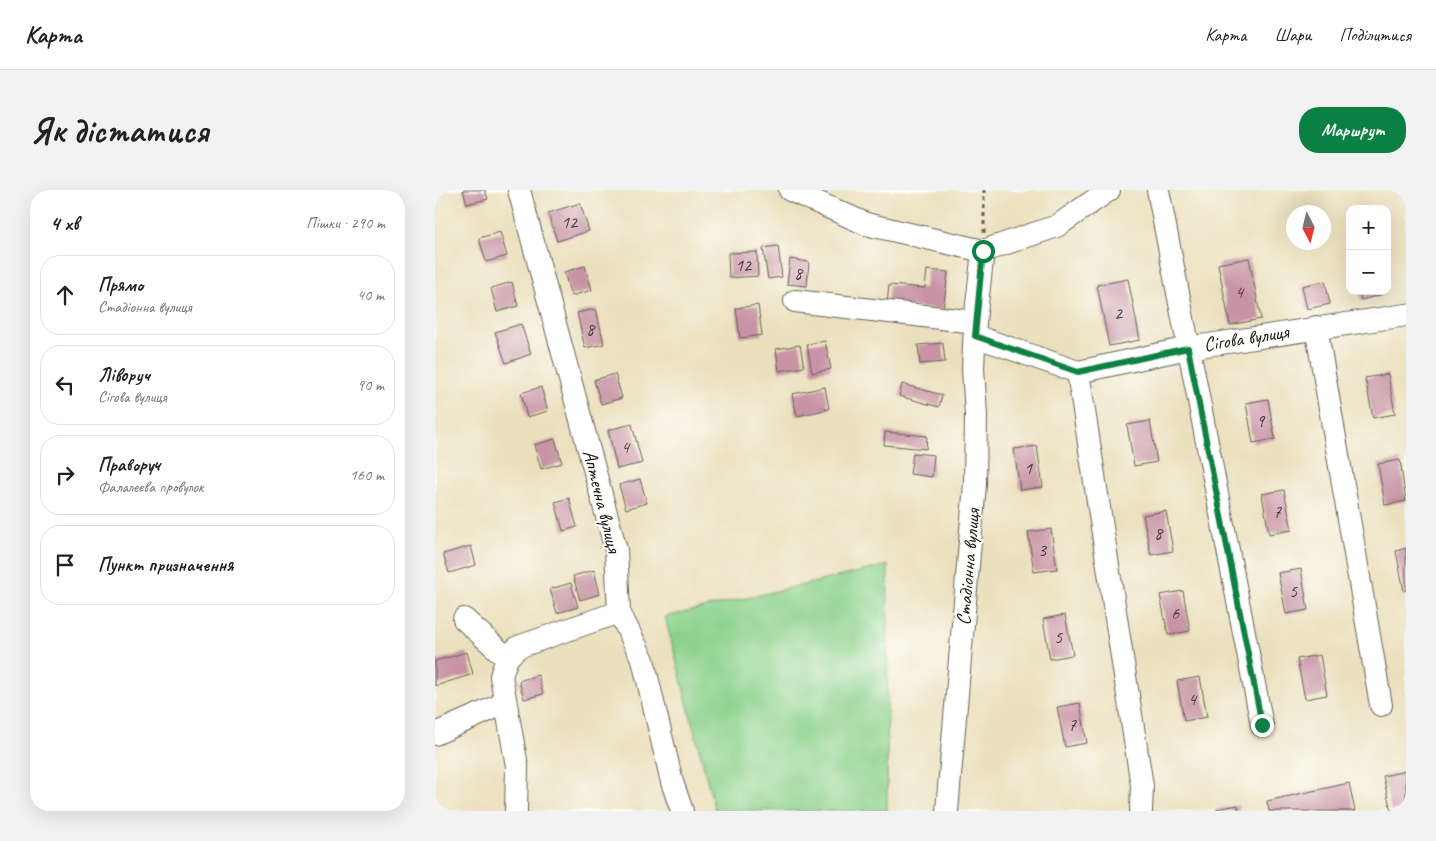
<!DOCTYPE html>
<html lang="uk">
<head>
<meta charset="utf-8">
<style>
  body { margin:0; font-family:Caveat,sans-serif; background:#f2f2f2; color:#222 }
  .controls { position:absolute; right:15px; top:15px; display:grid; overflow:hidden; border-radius:10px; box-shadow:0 5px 20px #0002 }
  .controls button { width:45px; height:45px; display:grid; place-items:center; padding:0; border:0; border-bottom:1px solid #e0e0e0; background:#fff; color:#222; font:25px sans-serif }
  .compass { position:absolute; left:851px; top:15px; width:45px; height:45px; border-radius:50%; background:#fff; box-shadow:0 5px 20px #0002; rotate:173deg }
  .stop { position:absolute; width:15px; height:15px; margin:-11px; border:4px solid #0b8043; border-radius:50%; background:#fff }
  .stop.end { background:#0b8043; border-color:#fff; box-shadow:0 1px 5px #0008 }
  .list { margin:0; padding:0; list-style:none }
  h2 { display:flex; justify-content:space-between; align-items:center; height:65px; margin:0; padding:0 20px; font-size:21px }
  h2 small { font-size:16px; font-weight:400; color:#767676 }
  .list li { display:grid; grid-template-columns:32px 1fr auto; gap:15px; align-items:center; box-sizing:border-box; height:80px; margin:0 10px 10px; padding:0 10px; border:1px solid #e0e0e0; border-radius:20px }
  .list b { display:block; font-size:19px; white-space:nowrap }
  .list p { margin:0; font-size:16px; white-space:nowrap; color:#767676 }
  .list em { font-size:16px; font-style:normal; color:#767676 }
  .icon { flex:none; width:28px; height:28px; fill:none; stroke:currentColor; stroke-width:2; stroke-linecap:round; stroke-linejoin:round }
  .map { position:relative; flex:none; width:971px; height:621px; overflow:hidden; border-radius:20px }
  header { display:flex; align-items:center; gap:30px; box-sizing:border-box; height:70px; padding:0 25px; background:#fff; border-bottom:1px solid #e0e0e0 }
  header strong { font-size:24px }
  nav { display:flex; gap:28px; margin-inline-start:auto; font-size:18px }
  .intro { display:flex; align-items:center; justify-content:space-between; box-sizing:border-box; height:120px; padding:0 30px }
  h1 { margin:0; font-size:35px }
  .button { padding:12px 22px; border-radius:20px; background:#0b8043; color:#fff; font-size:18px; font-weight:700 }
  main { display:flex; gap:30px; padding:0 30px }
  aside { flex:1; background:#fff; border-radius:20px; box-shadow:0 5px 20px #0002 }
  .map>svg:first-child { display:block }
  .green { fill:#8cd28c; stroke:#547754 }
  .building { fill:#c894a5 }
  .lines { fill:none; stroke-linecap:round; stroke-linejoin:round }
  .minor-casing { stroke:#646154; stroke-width:24 }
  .path { stroke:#646154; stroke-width:3; stroke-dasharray:4 4; stroke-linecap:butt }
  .minor { stroke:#fff; stroke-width:22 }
  .route { stroke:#0b8043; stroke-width:6 }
  .labels { text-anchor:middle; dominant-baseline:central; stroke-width:4; stroke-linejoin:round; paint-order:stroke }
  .number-label { font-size:18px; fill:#473a3e }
  .street-label { font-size:20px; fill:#1c1c1c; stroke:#fdfcf7 }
</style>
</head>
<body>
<header>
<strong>Карта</strong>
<nav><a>Карта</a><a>Шари</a><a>Поділитися</a></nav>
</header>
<div class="intro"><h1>Як дістатися</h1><a class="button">Маршрут</a></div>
<main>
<aside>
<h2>4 хв<small>Пішки · 290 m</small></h2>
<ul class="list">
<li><svg class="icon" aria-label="ahead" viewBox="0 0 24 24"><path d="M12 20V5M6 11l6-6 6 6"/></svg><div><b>Прямо</b><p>Стадіонна вулиця</p></div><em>40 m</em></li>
<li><svg class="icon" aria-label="left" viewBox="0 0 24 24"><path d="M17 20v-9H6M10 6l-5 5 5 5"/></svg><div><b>Ліворуч</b><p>Сігова вулиця</p></div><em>90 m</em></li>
<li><svg class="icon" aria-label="right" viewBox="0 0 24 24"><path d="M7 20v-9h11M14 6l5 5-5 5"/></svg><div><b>Праворуч</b><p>Фалалеєва провулок</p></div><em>160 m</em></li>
<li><svg class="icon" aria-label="arrive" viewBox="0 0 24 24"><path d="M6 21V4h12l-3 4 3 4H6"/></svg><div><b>Пункт призначення</b></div></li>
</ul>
</aside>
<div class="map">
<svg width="971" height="621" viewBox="0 0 971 621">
  <rect width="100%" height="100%" fill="#fdfcf7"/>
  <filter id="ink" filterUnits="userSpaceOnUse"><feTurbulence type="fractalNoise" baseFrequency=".02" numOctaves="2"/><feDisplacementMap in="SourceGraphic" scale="10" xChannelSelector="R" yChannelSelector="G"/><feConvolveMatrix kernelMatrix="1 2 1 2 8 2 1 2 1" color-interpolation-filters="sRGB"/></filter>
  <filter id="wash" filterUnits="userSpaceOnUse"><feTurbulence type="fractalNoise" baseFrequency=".0096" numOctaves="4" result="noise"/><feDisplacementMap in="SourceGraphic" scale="20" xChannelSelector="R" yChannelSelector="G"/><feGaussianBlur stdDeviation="1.12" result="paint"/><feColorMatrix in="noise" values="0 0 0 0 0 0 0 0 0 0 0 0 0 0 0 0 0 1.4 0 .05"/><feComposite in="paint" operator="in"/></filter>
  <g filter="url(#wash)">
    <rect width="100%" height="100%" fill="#ebe0bd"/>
    <path class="green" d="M453 375 452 621H280L230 427Z"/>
    <g id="blocks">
      <path class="building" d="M28 0H50L53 9 32 14Z
        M145 13 154 41 122 51 113 23Z
        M65 42 72 66 51 72 44 48Z
        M343 56 347 87 333 89 328 58Z
        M322 62 323 86 294 88 293 63Z
        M814 68 826 129 795 135 783 74Z
        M355 69 374 72 372 96 352 94Z
        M150 76 157 100 136 106 129 82Z
        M492 80 513 82 508 120 452 114 454 95 490 98Z
        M693 89 705 150 674 156 662 95Z
        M890 91 895 114 872 119 867 96Z
        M77 92 83 116 62 122 56 98Z
        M924 101H948L949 104 926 110Z
        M323 115 327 145 305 148 301 118Z
        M161 119 169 154 150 158 142 123Z
        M86 134 96 164 71 173 60 142Z
        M390 151 396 179 377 183 372 154Z
        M508 153 510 172 485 174 483 155Z
        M365 155 369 177 344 181 341 159Z
        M180 184 187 208 166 214 159 190Z
        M953 184 960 224 938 228 930 188Z
        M467 194 507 205 504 217 464 206Z
        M106 197 113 221 92 227 86 203Z
        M390 197 394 219 362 226 357 204Z
        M833 209 840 249 818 253 811 213Z
        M715 231 722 272 699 276 692 235Z
        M197 234 207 273 182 279 173 240Z
        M450 242 492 246 491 259 449 255Z
        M120 249 127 273 106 279 99 255Z
        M602 256 608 297 585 300 579 259Z
        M478 263 499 265 497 287 475 284Z
        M965 270 971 311 950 315 943 274Z
        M205 289 212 313 191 319 184 295Z
        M849 300 857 340 834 344 827 304Z
        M134 308 142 337 128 341 120 312Z
        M731 321 738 361 716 365 708 325Z
        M616 339 622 379 599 382 593 342Z
        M36 356 41 375 14 383 8 364Z
        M971 358V400L969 401 961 361Z
        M866 379 873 420 851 424 843 383Z
        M159 380 165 404 145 410 138 386Z
        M136 393 143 417 122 423 115 399Z
        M748 401 755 441 733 445 725 405Z
        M630 425 638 465 615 469 608 429Z
        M32 462 38 484 0 496V471Z
        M885 465 892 505 870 509 862 469Z
        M103 485 108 504 89 509 84 491Z
        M765 487 772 527 749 531 742 491Z
        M645 513 652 553 630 557 622 517Z
        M971 581V617L956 621 948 586Z
        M914 593 920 621H834L832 611Z
        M803 615 804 621H782V619Z"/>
    </g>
  </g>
  <g filter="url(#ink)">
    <use href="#blocks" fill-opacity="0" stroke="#646154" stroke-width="1"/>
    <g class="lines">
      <g class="minor-casing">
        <path id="minor" d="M84 0 181 360 184 422 208 470 237 592 247 621
          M355 0 431 34 548 61
          M723 0 827 535
          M360 111 540 132
          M881 137 946 515
          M540 146 643 182 753 158 971 125
          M643 182 707 596 706 621
          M29 429 72 468
          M0 544 70 513
          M81 621 82 576 66 486 72 468 83 457 184 422
          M512 621 540 294 541 225 538 179 540 132 548 61 622 36 674 0"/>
      </g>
      <path class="path" d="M549 43V0"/>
      <use href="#minor" class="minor"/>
    </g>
  </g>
  <g class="lines" filter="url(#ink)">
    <path class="route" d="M548 61 540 146 643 182 753 158 827 535"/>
  </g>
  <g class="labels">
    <g class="number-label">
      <text x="134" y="32">12</text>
      <text x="308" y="75">12</text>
      <text x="363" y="83">8</text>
      <text x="804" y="102">4</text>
      <text x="683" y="123">2</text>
      <text x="155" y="139">8</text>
      <text x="825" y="231">9</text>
      <text x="190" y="257">4</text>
      <text x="593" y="278">1</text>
      <text x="842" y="322">7</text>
      <text x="723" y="343">8</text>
      <text x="607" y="360">3</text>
      <text x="858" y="401">5</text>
      <text x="740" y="423">6</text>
      <text x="623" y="447">5</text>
      <text x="757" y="509">4</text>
      <text x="637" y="535">7</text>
    </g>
    <g class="street-label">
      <text transform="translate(811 148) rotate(-9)">Сігова вулиця</text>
      <text transform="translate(167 311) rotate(76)">Аптечна вулиця</text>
      <text transform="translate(533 377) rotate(-85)">Стадіонна вулиця</text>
    </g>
  </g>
</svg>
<div class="controls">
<button>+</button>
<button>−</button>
</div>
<svg class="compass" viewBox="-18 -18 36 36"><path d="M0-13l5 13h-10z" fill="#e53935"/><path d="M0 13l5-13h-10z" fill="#767676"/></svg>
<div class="stop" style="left:548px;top:61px"></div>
<div class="stop end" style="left:827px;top:535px"></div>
</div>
</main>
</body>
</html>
